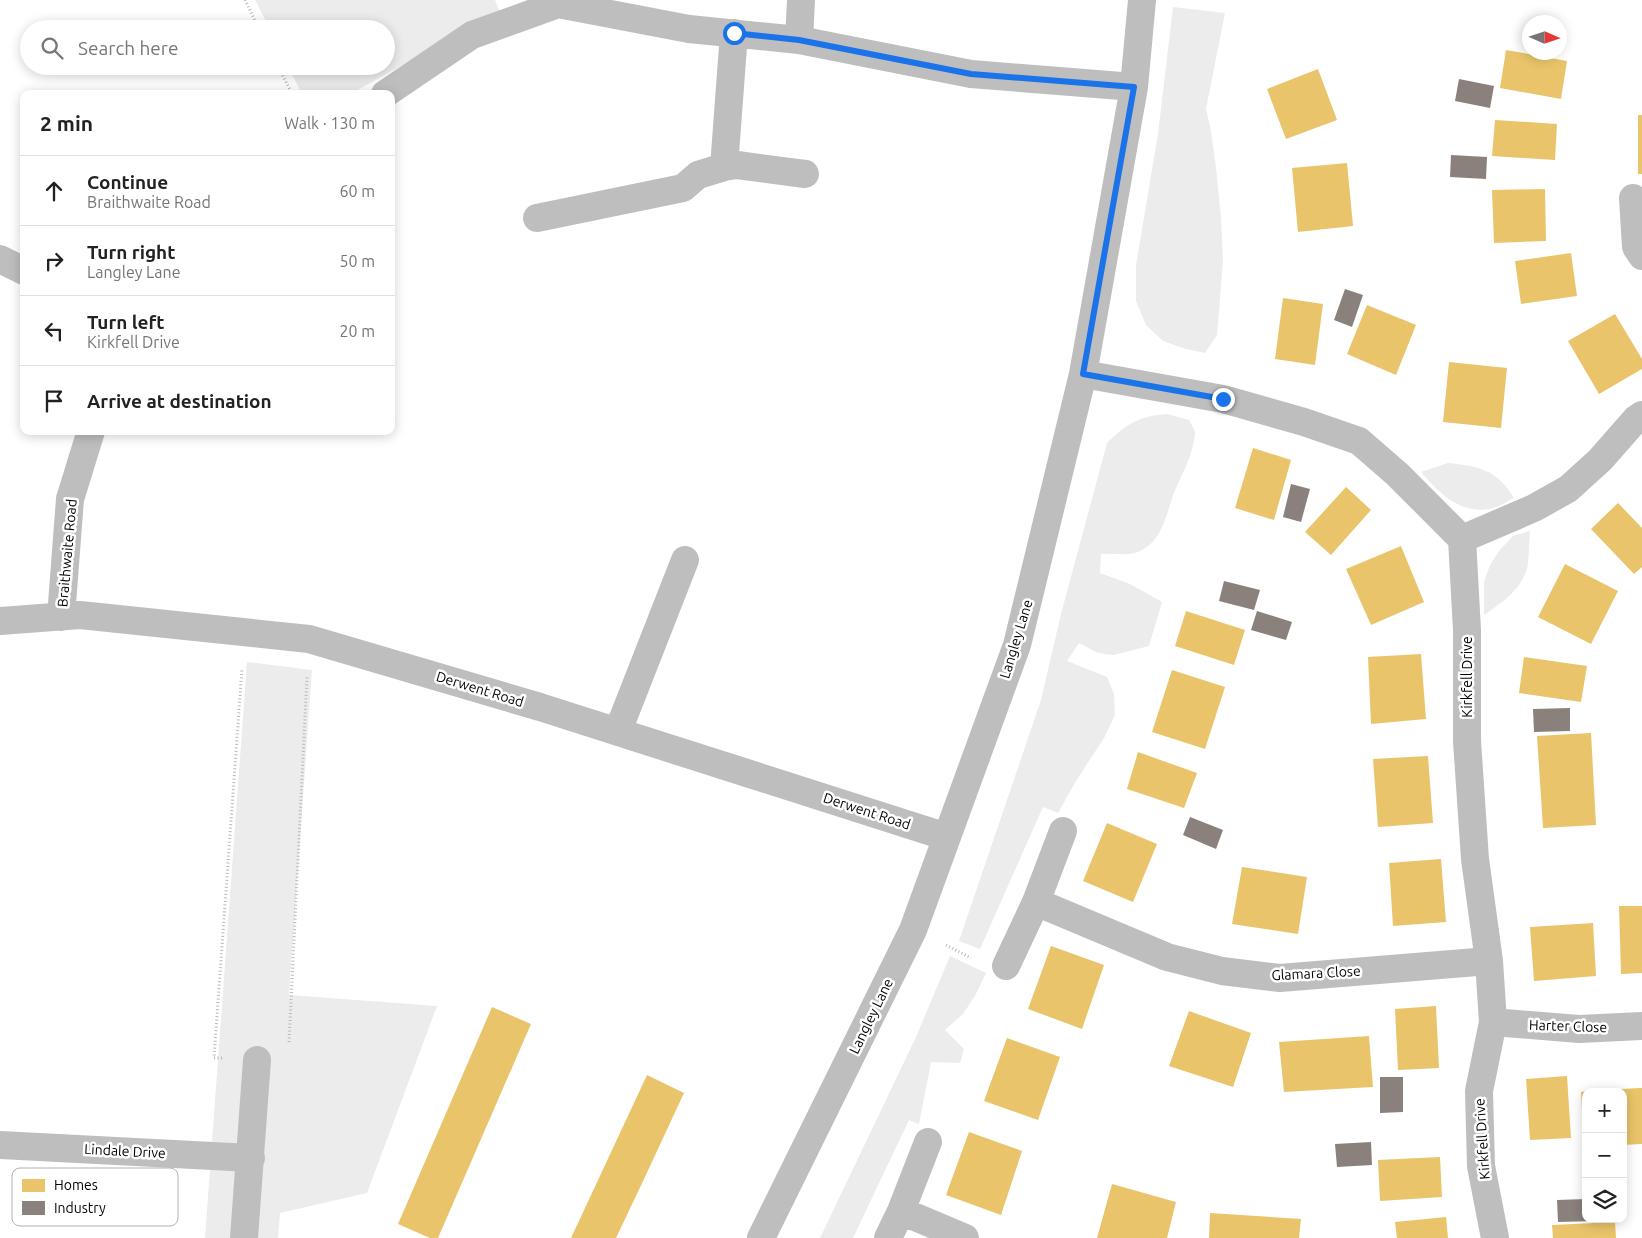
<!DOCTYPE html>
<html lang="en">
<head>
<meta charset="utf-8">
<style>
  body { margin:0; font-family:Ubuntu,sans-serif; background:#f2f2f2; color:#222 }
  .controls { position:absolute; right:15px; bottom:15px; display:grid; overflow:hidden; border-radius:10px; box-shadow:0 2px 12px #0003 }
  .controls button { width:45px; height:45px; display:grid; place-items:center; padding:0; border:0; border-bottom:1px solid #e0e0e0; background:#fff; color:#222; font:25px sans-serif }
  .compass { position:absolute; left:1522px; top:15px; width:45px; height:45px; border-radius:50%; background:#fff; box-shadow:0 2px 12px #0003; rotate:93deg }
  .stop { position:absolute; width:15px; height:15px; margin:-11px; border:4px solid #1a73e8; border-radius:50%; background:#fff }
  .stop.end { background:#1a73e8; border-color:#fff; box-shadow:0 1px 5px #0008 }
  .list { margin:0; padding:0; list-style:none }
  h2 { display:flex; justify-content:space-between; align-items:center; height:65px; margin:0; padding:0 20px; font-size:21px }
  h2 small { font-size:16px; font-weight:400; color:#767676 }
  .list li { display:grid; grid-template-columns:32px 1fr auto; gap:15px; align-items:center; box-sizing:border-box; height:70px; padding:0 20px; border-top:1px solid #e0e0e0 }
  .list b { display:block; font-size:19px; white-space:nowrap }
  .list p { margin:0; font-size:16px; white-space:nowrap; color:#767676 }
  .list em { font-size:16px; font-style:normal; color:#767676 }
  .icon { flex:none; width:28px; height:28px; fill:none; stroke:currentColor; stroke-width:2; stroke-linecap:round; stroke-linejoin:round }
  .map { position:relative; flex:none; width:1642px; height:1238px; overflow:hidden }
  .search { position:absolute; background:#fff; box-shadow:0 2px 12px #0003; left:20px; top:20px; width:375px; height:55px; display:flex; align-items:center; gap:12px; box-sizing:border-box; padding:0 18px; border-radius:28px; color:#767676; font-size:19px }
  .panel { position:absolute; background:#fff; box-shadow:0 2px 12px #0003; left:20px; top:90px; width:375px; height:345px; border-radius:10px }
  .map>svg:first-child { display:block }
  .green { fill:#ececec }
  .homes { fill:#e9c46a }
  .industry { fill:#8a817c }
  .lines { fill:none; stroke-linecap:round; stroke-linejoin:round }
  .path { stroke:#b9b9b9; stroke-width:3; stroke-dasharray:1 2.5; stroke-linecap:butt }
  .minor { stroke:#bebebe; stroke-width:28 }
  .route { stroke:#1a73e8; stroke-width:6 }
  .labels { text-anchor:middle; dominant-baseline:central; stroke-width:5; stroke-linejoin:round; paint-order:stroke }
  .street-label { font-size:14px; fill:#000; stroke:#fff }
  .key { fill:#fff; stroke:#b2b2b2; stroke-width:1 }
  .key-label { font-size:14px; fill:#000 }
</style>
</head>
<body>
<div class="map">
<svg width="1642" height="1238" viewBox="0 0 1642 1238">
  <rect width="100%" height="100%" fill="#fff"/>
  <path class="green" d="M255 0H495L500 12 350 94H302L288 66H386V29H270Z
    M1173 7 1225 13 1206 109 1211 131 1216 168 1221 217 1223 261 1217 335 1205 353 1186 349 1163 341 1146 325 1136 301V265L1158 134Z
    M1167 414 1189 420C1191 424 1195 429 1195 434 1193 454 1184 470 1176 488 1168 506 1165 533 1148 546 1134 558 1117 553 1101 554L1100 573 1130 584 1162 602 1149 646 1114 655 1098 653 1079 643 1067 661 1107 677 1114 694 1115 715 1104 738 1076 781 1058 813 1043 807 980 949 959 941 1041 700 1061 614 1107 443C1126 424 1139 416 1167 414Z
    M1448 463C1478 466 1498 470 1514 498 1506 502 1497 508 1489 509 1459 514 1438 492 1421 472Z
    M1530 531C1529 542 1529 552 1528 563 1525 587 1503 602 1484 615V582L1490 565 1499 551 1513 536Z
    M247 662 312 670 289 995 437 1006 367 1193 280 1213 278 1238H205Z
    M950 956 986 973 975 996 963 1014 945 1030 964 1049 960 1063 931 1062 919 1124 909 1120 853 1238H820L916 1037Z"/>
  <path class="homes" d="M1506 50 1567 61 1561 99 1500 88Z
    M1318 69 1337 120 1286 139 1267 89Z
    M1638 115H1642V174H1638Z
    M1495 120 1557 124 1555 160 1492 156Z
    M1347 163 1353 226 1298 232 1292 168Z
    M1545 189 1546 241 1494 243 1492 190Z
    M1571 253 1577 296 1521 304 1515 261Z
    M1283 298 1323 304 1315 365 1275 359Z
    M1367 305 1416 325 1396 375 1347 354Z
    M1615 314 1642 359V369L1599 394 1568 341Z
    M1449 362 1507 368 1501 428 1443 422Z
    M1253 448 1291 460 1274 520 1235 508Z
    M1346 487 1371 510 1331 555 1305 532Z
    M1618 503 1642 528V567L1634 574 1591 529Z
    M1401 546 1424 602 1371 625 1346 569Z
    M1565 564 1618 591 1591 644 1538 617Z
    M1186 611 1245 630 1234 665 1175 646Z
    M1421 654 1426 719 1371 724 1368 657Z
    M1524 657 1587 666 1581 702 1519 693Z
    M1172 670 1225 687 1205 749 1152 732Z
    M1591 733 1596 825 1543 828 1537 736Z
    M1138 752 1197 773 1184 808 1127 789Z
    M1428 756 1433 823 1378 827 1373 759Z
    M1107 823 1157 844 1133 902 1083 881Z
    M1441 859 1446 922 1393 926 1389 863Z
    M1242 867 1307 877 1298 934 1232 924Z
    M1619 906H1642V973L1621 974Z
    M1593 923 1596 976 1534 981 1530 927Z
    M1051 946 1104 965 1082 1029 1028 1009Z
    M1436 1006 1439 1068 1398 1070 1395 1009Z
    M492 1007 531 1024 438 1238H430L398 1224Z
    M1189 1011 1251 1033 1233 1087 1169 1066Z
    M1369 1036 1373 1087 1284 1092 1279 1042Z
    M1007 1038 1060 1057 1038 1120 984 1101Z
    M647 1075 684 1093 644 1179 616 1238H571Z
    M1567 1076 1571 1138 1530 1140 1526 1079Z
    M1640 1088H1642V1144L1623 1145V1092H1604V1090Z
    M1586 1091V1146H1584L1581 1092Z
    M969 1132 1022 1151 1001 1215 946 1195Z
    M1440 1157 1442 1197 1380 1201 1378 1160Z
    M1112 1184 1176 1202 1167 1238H1097Z
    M1210 1213 1301 1219 1299 1238H1209Z
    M1446 1217 1448 1238H1397L1395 1222Z
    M1615 1222 1616 1238H1553L1552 1225Z"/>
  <path class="industry" d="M1459 79 1494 86 1490 108 1455 101Z
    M1451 155 1487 157 1486 179 1450 177Z
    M1345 289 1363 295 1352 327 1334 320Z
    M1291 484 1310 489 1301 522 1283 517Z
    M1224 581 1260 590 1254 610 1219 601Z
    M1257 611 1292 622 1286 640 1251 630Z
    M1570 708V731L1534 732 1533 709Z
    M1190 817 1223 830 1216 849 1183 835Z
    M1380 1077H1403V1112L1380 1113Z
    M1371 1142 1372 1165 1337 1167 1335 1144Z
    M1586 1199V1219H1596V1221L1558 1222 1557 1200Z"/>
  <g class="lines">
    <path class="path" d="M245 0 259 29
      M278 66 292 94
      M946 945 971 958
      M289 1042 307 677
      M222 1058H214L242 668"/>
    <path class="minor" d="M734 33 724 167 737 165 805 174
      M799 40 801 0
      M385 94 472 35 558 4 689 29 799 40 971 74 1134 87
      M1633 198 1636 247 1642 256
      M537 218 683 188 698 175 724 167
      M0 259 24 271
      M1083 374 1223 399 1304 422 1359 441 1397 474 1462 539 1467 630V741L1475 859 1489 961 1493 1022 1479 1091 1481 1166 1495 1238
      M1462 539 1534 508 1568 489 1600 460 1636 419 1642 415
      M61 617 70 499 91 431
      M0 621 80 615 309 639 540 707 947 837
      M618 731 685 560
      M1036 902 1167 957 1222 971 1280 978 1489 961
      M1006 966 1036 902 1063 831
      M1493 1022 1579 1029 1642 1026
      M0 1145 251 1158
      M901 1211 965 1238
      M244 1238 257 1060
      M761 1238 913 930 1017 645 1083 374 1134 87 1142 0
      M888 1238 901 1211 928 1142"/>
  </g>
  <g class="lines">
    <path class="route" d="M734 33 799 40 971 74 1134 87 1083 374 1223 399"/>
  </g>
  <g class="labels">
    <g class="street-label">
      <text transform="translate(67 553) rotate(-85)">Braithwaite Road</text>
      <text transform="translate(1016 639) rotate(-73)">Langley Lane</text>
      <text transform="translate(1467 677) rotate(-90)">Kirkfell Drive</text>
      <text transform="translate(480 689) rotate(17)">Derwent Road</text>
      <text transform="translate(867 811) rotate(18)">Derwent Road</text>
      <text transform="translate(1316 973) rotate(-3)">Glamara Close</text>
      <text transform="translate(871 1016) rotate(-64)">Langley Lane</text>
      <text transform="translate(1568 1026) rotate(2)">Harter Close</text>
      <text transform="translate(1482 1139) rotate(-94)">Kirkfell Drive</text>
      <text transform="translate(125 1151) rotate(3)">Lindale Drive</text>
    </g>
  </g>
  <rect x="12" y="1168" width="166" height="58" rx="8" class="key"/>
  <rect x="22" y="1179" width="23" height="13" fill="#e9c46a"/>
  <rect x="22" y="1201" width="23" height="14" fill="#8a817c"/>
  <g class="key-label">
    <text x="54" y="1190">Homes</text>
    <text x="54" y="1213">Industry</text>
  </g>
</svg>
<div class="controls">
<button>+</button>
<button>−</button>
<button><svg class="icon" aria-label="layers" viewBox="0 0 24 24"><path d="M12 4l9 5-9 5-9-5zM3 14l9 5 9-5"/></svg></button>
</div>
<svg class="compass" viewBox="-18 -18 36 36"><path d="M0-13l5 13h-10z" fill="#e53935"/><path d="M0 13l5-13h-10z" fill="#767676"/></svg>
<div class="stop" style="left:734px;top:33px"></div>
<div class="stop end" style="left:1223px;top:399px"></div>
<div class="search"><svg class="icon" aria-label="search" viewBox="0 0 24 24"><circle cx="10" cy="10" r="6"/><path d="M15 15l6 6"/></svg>Search here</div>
<section class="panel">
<h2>2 min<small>Walk · 130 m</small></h2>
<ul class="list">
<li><svg class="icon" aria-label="ahead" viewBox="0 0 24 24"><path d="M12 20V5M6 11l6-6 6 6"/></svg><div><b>Continue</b><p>Braithwaite Road</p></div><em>60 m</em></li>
<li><svg class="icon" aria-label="right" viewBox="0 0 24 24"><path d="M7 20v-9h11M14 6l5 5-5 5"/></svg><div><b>Turn right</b><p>Langley Lane</p></div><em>50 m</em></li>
<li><svg class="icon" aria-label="left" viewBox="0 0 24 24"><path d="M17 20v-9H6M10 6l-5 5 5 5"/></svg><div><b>Turn left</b><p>Kirkfell Drive</p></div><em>20 m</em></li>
<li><svg class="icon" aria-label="arrive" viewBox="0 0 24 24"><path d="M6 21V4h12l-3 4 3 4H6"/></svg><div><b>Arrive at destination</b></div></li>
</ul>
</section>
</div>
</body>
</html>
